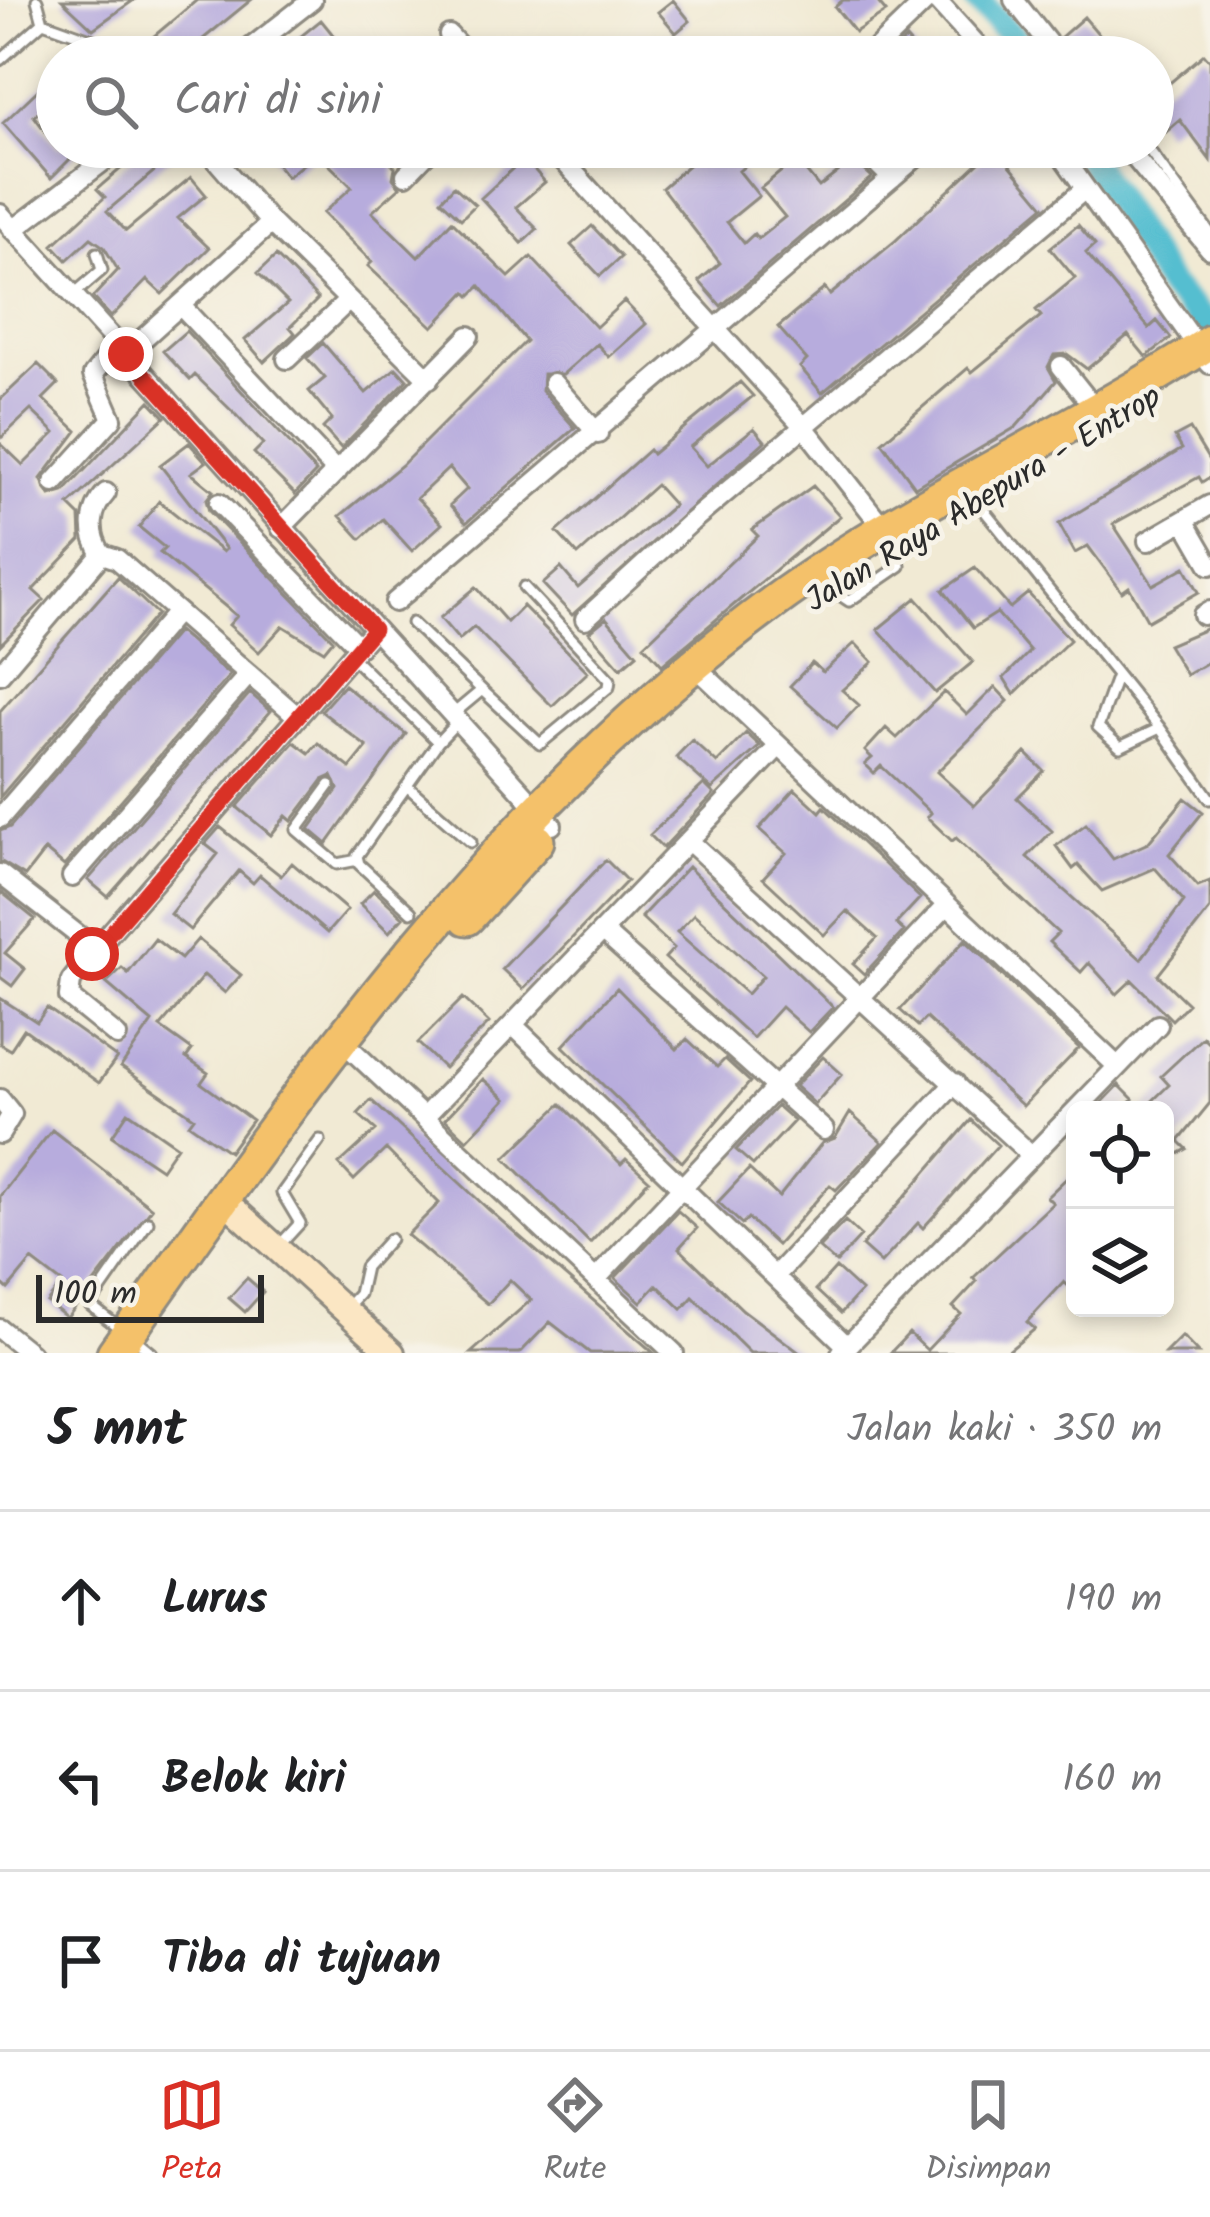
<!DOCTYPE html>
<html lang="id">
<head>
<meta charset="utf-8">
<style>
  body { margin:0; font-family:Kalam,sans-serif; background:#f2f2f2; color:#202124 }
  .controls { position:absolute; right:36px; bottom:36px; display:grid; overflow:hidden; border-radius:18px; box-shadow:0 6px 18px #0003 }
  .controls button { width:108px; height:108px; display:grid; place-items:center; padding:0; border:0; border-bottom:3px solid #e0e0e0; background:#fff; color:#202124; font:60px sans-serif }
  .scale { position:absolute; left:36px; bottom:30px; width:228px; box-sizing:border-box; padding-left:12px; border:6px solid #2b2b2b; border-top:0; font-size:33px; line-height:42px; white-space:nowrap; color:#2b2b2b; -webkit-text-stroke:9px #f7f3e8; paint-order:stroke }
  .stop { position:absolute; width:36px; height:36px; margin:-27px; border:9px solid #d93025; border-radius:50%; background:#fff }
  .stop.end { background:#d93025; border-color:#fff; box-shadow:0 3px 12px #0008 }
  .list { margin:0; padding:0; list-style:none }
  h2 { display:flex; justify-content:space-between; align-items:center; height:156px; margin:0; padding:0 48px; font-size:51px }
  h2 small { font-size:39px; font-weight:400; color:#757577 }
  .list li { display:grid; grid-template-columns:78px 1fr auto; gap:36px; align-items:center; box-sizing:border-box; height:180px; padding:0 48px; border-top:3px solid #e0e0e0 }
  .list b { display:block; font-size:45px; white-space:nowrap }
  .list em { font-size:39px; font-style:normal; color:#757577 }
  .icon { flex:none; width:66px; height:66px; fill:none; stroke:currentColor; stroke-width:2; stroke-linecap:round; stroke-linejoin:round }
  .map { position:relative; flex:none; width:1210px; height:1353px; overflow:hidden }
  .search { position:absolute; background:#fff; box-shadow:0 6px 18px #0003; left:36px; right:36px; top:36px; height:132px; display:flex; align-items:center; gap:30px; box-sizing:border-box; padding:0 42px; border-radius:66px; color:#757577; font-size:45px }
  .sheet { height:696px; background:#fff }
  nav { display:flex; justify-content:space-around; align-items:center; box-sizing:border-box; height:168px; border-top:3px solid #e0e0e0; background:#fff; font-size:33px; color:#757577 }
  nav a { display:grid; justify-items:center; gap:6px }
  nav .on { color:#d93025 }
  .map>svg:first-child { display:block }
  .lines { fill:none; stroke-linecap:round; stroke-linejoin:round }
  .river { stroke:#54bed0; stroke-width:27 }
  .building { fill:#b7acdd; fill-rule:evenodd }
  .lane-casing { stroke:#8e8a80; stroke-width:15 }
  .street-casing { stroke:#8e8a80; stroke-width:24 }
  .secondary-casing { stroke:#8e8a80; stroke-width:30 }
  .highway-casing { stroke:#8e8a80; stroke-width:39 }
  .lane { stroke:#fff; stroke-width:9 }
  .street { stroke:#fff; stroke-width:18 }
  .secondary { stroke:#fbe6c3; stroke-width:24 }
  .highway { stroke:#f4c16a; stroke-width:33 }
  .route { stroke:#d93025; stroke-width:15 }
  .labels { text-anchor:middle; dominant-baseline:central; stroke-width:10; stroke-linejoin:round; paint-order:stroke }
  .street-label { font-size:33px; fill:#2b2b2b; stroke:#f7f3e8 }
</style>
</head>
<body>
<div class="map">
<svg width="1210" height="1353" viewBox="0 0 1210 1353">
  <rect width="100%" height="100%" fill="#f7f3e8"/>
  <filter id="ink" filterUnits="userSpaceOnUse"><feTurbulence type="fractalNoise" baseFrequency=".00833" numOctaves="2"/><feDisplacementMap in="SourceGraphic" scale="24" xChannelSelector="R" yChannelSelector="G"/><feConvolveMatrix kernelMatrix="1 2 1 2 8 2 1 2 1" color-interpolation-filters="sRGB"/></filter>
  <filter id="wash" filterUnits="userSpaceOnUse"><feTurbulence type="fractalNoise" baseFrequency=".004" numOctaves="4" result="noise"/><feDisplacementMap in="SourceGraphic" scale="48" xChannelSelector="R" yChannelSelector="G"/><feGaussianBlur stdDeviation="2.7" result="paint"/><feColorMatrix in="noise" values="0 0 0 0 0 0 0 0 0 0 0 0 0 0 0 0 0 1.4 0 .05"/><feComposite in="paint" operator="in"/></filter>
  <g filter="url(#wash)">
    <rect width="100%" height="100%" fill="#f1ead4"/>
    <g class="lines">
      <path class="river" d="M977 0 1032 57
        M1082 147 1168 285 1210 328"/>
    </g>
    <g id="blocks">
      <path class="building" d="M62 0H134L93 29Z
        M197 0H251L181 57H129Z
        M673 0 690 21 676 33 658 12Z
        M843 0H876L886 12 855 32 835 7Z
        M1084 17 1118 57H1072L1061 37Z
        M321 20 351 57H275Z
        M906 39 922 57H887Z
        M1204 54 1210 61V160L1180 120 1166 132 1153 116V97Z
        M57 72V97L34 116 57 147H82L51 178 3 123Z
        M146 147H183L107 211 126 231 191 177 206 195 178 218 209 248 162 294 147 280 111 317 93 297 118 270 104 247 91 238 67 260 53 245 105 197 97 189Z
        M263 147H376L395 167 393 178 400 187 372 212 418 257 452 221 509 277 531 257 596 327 624 301 646 324 609 357 597 344 563 374H543L542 391 575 428 466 523 450 505 467 489 449 468 417 498 442 524 412 551 383 519 361 539 340 516 402 465 526 341 480 286 470 296 466 292 433 327 368 266 372 262 323 213 352 187 317 153 287 177Z
        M709 147H766L739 171 759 196 727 222 744 243 754 234 758 239 785 217 761 188 796 159 819 187 838 172 817 147H839L872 177 721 306 699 281 720 263 662 188Z
        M995 147 1044 206 822 393 800 367 807 360 778 327 825 288 830 295 894 242Z
        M524 158 545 182 516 207 537 229 522 243 481 198Z
        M454 186 475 205 461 219 441 200Z
        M1078 225 1095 245 1086 253 1149 328 1157 321 1171 338 1146 357 1128 335 1087 369 1067 354 1054 355 1048 367 1056 381 1016 427 915 487 882 442 968 368 972 372 1041 316 1036 310 1075 278 1050 248Z
        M592 226 621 257 600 276 571 245Z
        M276 256 318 299 290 327 295 333 264 362 245 340 288 303 258 273Z
        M186 331 316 472 295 494 254 453 263 444 236 415 195 375 190 380 163 351Z
        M323 343 366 393 396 368 407 380 341 448 323 428 332 419 309 391 325 378 307 358Z
        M38 364 58 384 43 399 77 431 41 479 50 496 64 492 150 401 165 417 69 505 80 516 81 540 33 590 44 600 0 645V443L23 465 55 433 31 410 0 439V400Z
        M740 382 753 396 690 447 707 466 754 428 765 441 572 615 543 584 561 568 578 588 674 505 656 485 578 555 557 532 649 450 652 454Z
        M1190 429 1210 462V477L1202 482 1199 477 1113 524 1153 585 1185 567 1199 592 1148 621 1129 587 1122 592 1088 546 1075 553 1059 524 1182 449 1175 437Z
        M189 443 206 462 191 473 213 491 206 500 209 511 333 640 324 651 283 626 259 652 229 625 237 616 160 553 165 548 139 527 159 501 223 552 226 549 160 465Z
        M813 486 840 516 662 665 644 645 758 536 752 530Z
        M975 568 1010 608 1028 593 1070 640 1014 694 1004 678 1030 651 997 613 973 628 943 590Z
        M118 577 157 614 0 797V711Z
        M476 587 507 622 523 606 588 672 552 706 474 627 459 640 440 618Z
        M916 598 973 662 935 693 878 629Z
        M606 618 637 654 621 668 589 632Z
        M1210 627V661L1186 675 1168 645Z
        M178 631 230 675 64 866 45 850 25 876 0 861V831L10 827Z
        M855 643 873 662 842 690 859 705 837 728 790 686 812 663 823 672Z
        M344 685 406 734 327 844 309 829 338 789 332 776 323 780 292 821 286 816 271 835 237 807 294 742 309 753 318 743 350 768 367 747 321 711Z
        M995 687 1008 701 937 772 974 806 1026 753 1044 771 1017 798 1052 831 1027 857 1141 959 1184 901 1155 868 1102 891 1078 865 1073 869 1056 846 1086 824 1113 859 1148 843 1185 798 1203 812 1169 854 1198 886 1210 881V909L1158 975 1188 1004 1172 1020 1132 980 1117 994 1089 963 1081 972 1049 942 1058 933 956 838 952 841 927 817 931 813 881 766 874 773 865 764 872 758 865 751 886 728 897 738 944 692 967 715Z
        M250 693 271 711 108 897 88 880Z
        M746 733 760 746 712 789 676 757 692 740 717 763Z
        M704 784 714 794 663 848 650 835Z
        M795 789 820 812 824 807 920 898 896 924 904 931 864 974 853 964 877 938 847 911 824 935 763 878 786 853 759 829Z
        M220 827 281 876 292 863 347 910 327 933 260 875 253 883 239 871 190 930 170 914 218 854 205 844Z
        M606 860 627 881 523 989 502 969Z
        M688 867 833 1007 809 1032 781 1007 753 1038 665 958 674 948 641 917ZM694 914 763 976 747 994 677 932Z
        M374 890 403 917 389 932 360 904Z
        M0 891 35 919 5 953 25 969 12 986 0 977Z
        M155 939 181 959 198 939 241 975 225 993 204 975 160 1027 192 1050 186 1058 208 1073 201 1083 252 1120 229 1152 189 1124 194 1117 121 1067 152 1022 106 983 122 968 128 973Z
        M965 940 1079 1048 1023 1106 926 1018 918 1026 900 1010Z
        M617 988 677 1049 687 1039 717 1067 725 1059 750 1082 682 1162 563 1046Z
        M0 998 37 1022 47 1008 117 1058 99 1083 24 1029 10 1050 0 1044Z
        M463 998 489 1023 444 1068 418 1043Z
        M1203 1037 1210 1044V1103L1179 1141 1187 1149 1165 1161V1110H1143L1169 1085 1161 1076Z
        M823 1057 842 1074 815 1104 795 1086Z
        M483 1079 506 1099 467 1140 445 1119Z
        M1119 1085 1133 1099 1123 1110H1095Z
        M371 1100 489 1210 654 1353H590L550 1322 520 1353H471L531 1300 510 1280 488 1304 407 1235 439 1203 386 1149 354 1180 339 1164 376 1130 358 1114Z
        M561 1104 621 1164 626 1159 649 1180 590 1243 505 1158Z
        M777 1106 794 1121 753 1165 736 1150Z
        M128 1112 177 1146 161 1169 112 1136Z
        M850 1113 882 1142 836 1190 830 1185 777 1245 748 1218 742 1224 718 1202 749 1169 779 1197 822 1143 835 1138Z
        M971 1120 998 1145 923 1228 918 1223 881 1263 862 1246Z
        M52 1130 152 1208 67 1318 47 1302 62 1283 32 1260 8 1289 0 1282V1196Z
        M1075 1170V1292L1064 1282 1027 1322 1035 1329 1006 1353H890L909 1333 927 1350 961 1314 953 1307 977 1281 973 1278 1053 1203 1047 1197Z
        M678 1211 697 1228 679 1248 743 1310 800 1353H750L693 1297 682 1309 657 1285 641 1302 615 1278Z
        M845 1221 861 1236 836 1263 819 1248Z
        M836 1268 861 1291 841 1313 816 1290Z
        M247 1278 263 1292 245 1312 229 1298Z
        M1182 1336 1198 1353H1165Z"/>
    </g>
  </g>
  <g filter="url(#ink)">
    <use href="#blocks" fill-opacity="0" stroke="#8e8a80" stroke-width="3"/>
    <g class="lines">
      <g class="lane-casing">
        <path id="lane" d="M43 22 96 41
          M0 60 43 22 37 0
          M1147 147 1210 233
          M73 295 102 270 97 253
          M976 500 1160 728 1210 799
          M831 589 849 601 900 566 897 545
          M412 623 482 690 452 715
          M351 656 438 742 458 721
          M1117 675 1098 727 1120 747 1160 728
          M482 690 540 744 609 687 610 680 524 587
          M330 785 297 830 337 864 358 860
          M408 787 471 842
          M411 912 359 864 357 856 438 742
          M277 1248 300 1223 282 1193 320 1140
          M345 1309 359 1294 365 1267 390 1239
          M123 1331 90 1305 148 1222
          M141 1344 152 1353"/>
      </g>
      <g class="street-casing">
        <path id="street" d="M936 0 988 57
          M1014 0 1059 57
          M449 35 469 57
          M239 57 312 0
          M868 57 927 0
          M205 147 271 223 429 379
          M551 147 804 427 897 545
          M860 147 892 178
          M1056 147 1210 364
          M1126 147 1210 249
          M406 175 433 147
          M0 214 552 825
          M13 230 122 147
          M180 305 337 472
          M126 354 271 223
          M287 359 348 301
          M1061 366 1096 410
          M553 383 598 434
          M54 483 112 419 93 375 118 344
          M106 493C90 510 88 533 102 554L117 559 297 716
          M219 503 359 647
          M1184 520 1210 565
          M281 528 469 336
          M1148 541 1210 505
          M395 602 928 147
          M1203 615 1210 611
          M585 619 691 522 1085 189
          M695 666 1116 1065
          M0 674 102 554
          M0 818 177 612
          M689 841 1030 1154
          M0 874 96 949 374 629
          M72 877 249 674
          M603 932 824 1130
          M96 949 71 981 69 997 117 1036
          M515 1027 847 1346
          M353 1051 674 1353
          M0 1099 12 1114 0 1134
          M426 1115 778 747
          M776 1275 955 1083
          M597 1278 947 905
          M0 1329 30 1353
          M841 1353 1158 1025"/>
      </g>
      <g class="secondary-casing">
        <path id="secondary" d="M236 1211 392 1353"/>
      </g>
      <g class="highway-casing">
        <path id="highway" d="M467 918 537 841
          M114 1353C308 1076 499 805 774 602 911 502 1068 434 1210 342"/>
      </g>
      <use href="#lane" class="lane"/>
      <use href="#street" class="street"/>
      <use href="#secondary" class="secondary"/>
      <use href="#highway" class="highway"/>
    </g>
  </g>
  <g class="lines" filter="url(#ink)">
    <path class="route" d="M92 954 374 629 126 354"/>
  </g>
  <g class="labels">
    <g class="street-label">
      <text transform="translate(984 500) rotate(-31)">Jalan Raya Abepura - Entrop</text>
    </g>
  </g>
</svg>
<div class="controls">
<button><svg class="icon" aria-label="locate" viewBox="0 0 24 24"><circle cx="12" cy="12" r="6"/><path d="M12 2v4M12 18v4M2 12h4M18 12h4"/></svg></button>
<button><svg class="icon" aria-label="layers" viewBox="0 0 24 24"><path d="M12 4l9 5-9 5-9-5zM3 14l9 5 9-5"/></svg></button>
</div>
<div class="scale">100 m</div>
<div class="stop" style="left:92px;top:954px"></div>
<div class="stop end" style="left:126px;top:354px"></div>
<div class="search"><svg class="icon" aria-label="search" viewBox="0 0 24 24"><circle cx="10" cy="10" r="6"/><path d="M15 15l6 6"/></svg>Cari di sini</div>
</div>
<section class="sheet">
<h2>5 mnt<small>Jalan kaki · 350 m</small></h2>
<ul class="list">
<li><svg class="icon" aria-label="ahead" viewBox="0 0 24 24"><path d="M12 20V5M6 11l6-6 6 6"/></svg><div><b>Lurus</b></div><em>190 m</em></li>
<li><svg class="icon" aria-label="left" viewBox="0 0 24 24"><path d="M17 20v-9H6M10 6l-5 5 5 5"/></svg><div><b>Belok kiri</b></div><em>160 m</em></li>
<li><svg class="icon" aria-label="arrive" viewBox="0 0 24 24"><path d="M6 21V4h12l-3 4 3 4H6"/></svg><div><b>Tiba di tujuan</b></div></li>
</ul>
</section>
<nav>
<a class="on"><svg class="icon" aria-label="map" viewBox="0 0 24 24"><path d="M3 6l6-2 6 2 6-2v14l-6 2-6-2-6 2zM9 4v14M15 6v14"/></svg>Peta</a>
<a><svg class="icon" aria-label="directions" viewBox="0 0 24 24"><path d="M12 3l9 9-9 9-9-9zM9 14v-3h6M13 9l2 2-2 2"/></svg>Rute</a>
<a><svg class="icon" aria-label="saved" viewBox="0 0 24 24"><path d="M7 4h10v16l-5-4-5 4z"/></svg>Disimpan</a>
</nav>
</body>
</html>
